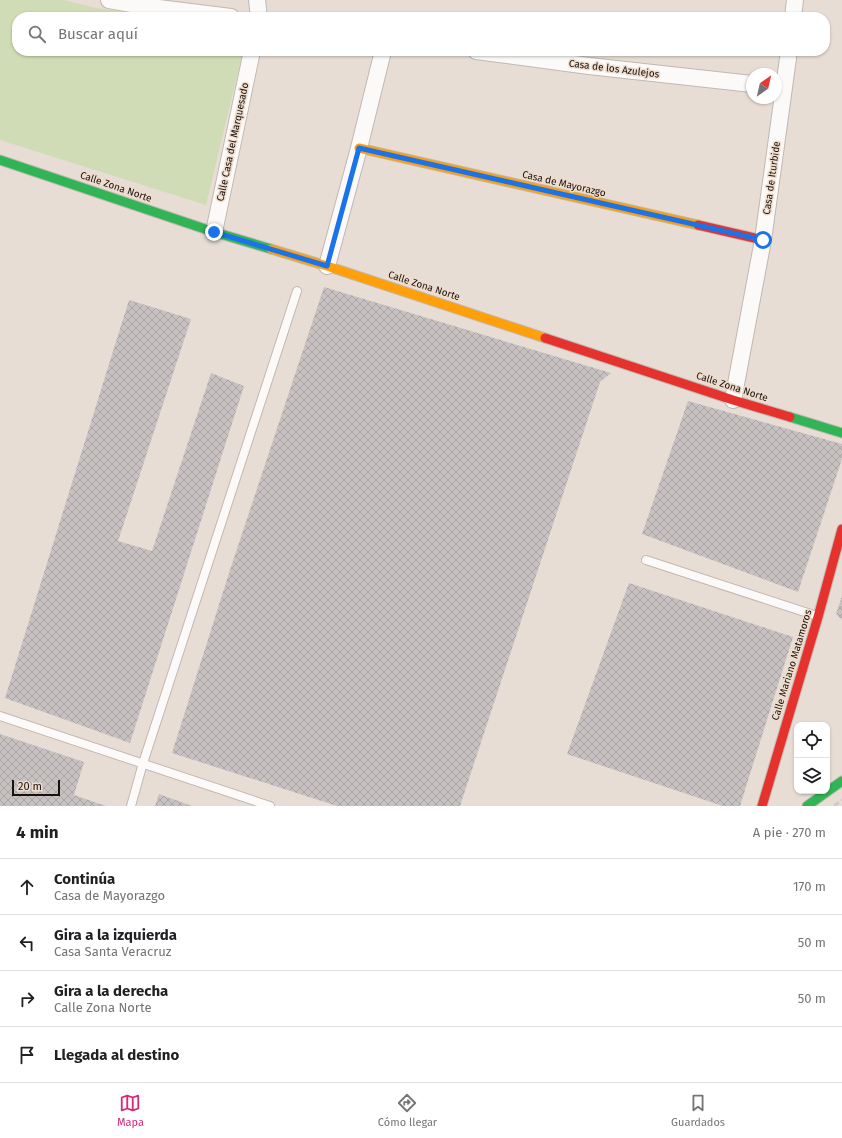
<!DOCTYPE html>
<html lang="es">
<head>
<meta charset="utf-8">
<style>
  body { margin:0; font-family:"Fira Sans",sans-serif; background:#f6f6f6; color:#202124 }
  .controls { position:absolute; right:12px; bottom:12px; display:grid; overflow:hidden; border-radius:8px; box-shadow:0 1px 3px #0004 }
  .controls button { width:36px; height:36px; display:grid; place-items:center; padding:0; border:0; border-bottom:1px solid #e0e0e0; background:#fff; color:#202124; font:20px sans-serif }
  .compass { position:absolute; left:746px; top:68px; width:36px; height:36px; border-radius:50%; background:#fff; box-shadow:0 1px 3px #0004; rotate:34deg }
  .scale { position:absolute; left:12px; bottom:10px; width:48px; box-sizing:border-box; padding-left:4px; border:2px solid #18120c; border-top:0; font-size:11px; line-height:14px; white-space:nowrap; color:#18120c; -webkit-text-stroke:3px #efdccd; paint-order:stroke }
  .stop { position:absolute; width:12px; height:12px; margin:-9px; border:3px solid #1a73e8; border-radius:50%; background:#fff }
  .stop.end { background:#1a73e8; border-color:#fff; box-shadow:0 1px 4px #0008 }
  .list { margin:0; padding:0; list-style:none }
  h2 { display:flex; justify-content:space-between; align-items:center; height:52px; margin:0; padding:0 16px; font-size:17px }
  h2 small { font-size:13px; font-weight:400; color:#757577 }
  .list li { display:grid; grid-template-columns:26px 1fr auto; gap:12px; align-items:center; box-sizing:border-box; height:56px; padding:0 16px; border-top:1px solid #e0e0e0 }
  .list b { display:block; font-size:15px; white-space:nowrap }
  .list p { margin:0; font-size:13px; white-space:nowrap; color:#757577 }
  .list em { font-size:13px; font-style:normal; color:#757577 }
  .icon { flex:none; width:22px; height:22px; fill:none; stroke:currentColor; stroke-width:2; stroke-linecap:round; stroke-linejoin:round }
  .map { position:relative; flex:none; width:842px; height:806px; overflow:hidden }
  .search { position:absolute; background:#fff; box-shadow:0 1px 3px #0004; left:12px; right:12px; top:12px; height:44px; display:flex; align-items:center; gap:10px; box-sizing:border-box; padding:0 14px; border-radius:16px; color:#757577; font-size:15px }
  .sheet { height:276px; background:#fff }
  nav { display:flex; justify-content:space-around; align-items:center; box-sizing:border-box; height:56px; border-top:1px solid #e0e0e0; background:#fff; font-size:11px; color:#757577 }
  nav a { display:grid; justify-items:center; gap:2px }
  nav .on { color:#db2777 }
  .map>svg:first-child { display:block }
  .green { fill:#d0dcb5 }
  .building { fill:url(#building-cross-hatch) }
  .lines { fill:none; stroke-linecap:round; stroke-linejoin:round }
  .lane-casing { stroke:#c0b8b2; stroke-width:10 }
  .street-casing { stroke:#c0b8b2; stroke-width:18 }
  .fast-casing { stroke:#c0b8b2; stroke-width:11 }
  .slow-casing { stroke:#c0b8b2; stroke-width:11 }
  .jam-casing { stroke:#c0b8b2; stroke-width:11 }
  .lane { stroke:#fbfaf9; stroke-width:8 }
  .street { stroke:#fbfaf9; stroke-width:16 }
  .fast { stroke:#30b455; stroke-width:9 }
  .slow { stroke:#ff9f0a; stroke-width:9 }
  .jam { stroke:#e5322d; stroke-width:9 }
  .rail { stroke:#cecbc9; stroke-width:3; stroke-dasharray:6 3; stroke-linecap:butt }
  .route { stroke:#1a73e8; stroke-width:5 }
  .labels { text-anchor:middle; dominant-baseline:central; stroke-width:3; stroke-linejoin:round; paint-order:stroke }
  .street-label { font-size:10px; fill:#18120c; stroke:#efdccd }
</style>
</head>
<body>
<div class="map">
<svg width="842" height="806" viewBox="0 0 842 806">
  <defs>
    <pattern id="building-cross-hatch" width="8" height="8" patternUnits="userSpaceOnUse"><rect width="8" height="8" fill="#c7c1c1"/><path d="M0 0l8 8M0 8l8-8" fill="none" stroke="#aaa5a5"/></pattern>
  </defs>
  <rect width="100%" height="100%" fill="#e7ddd5"/>
  <path class="green" d="M0 0H64L96 8 180 17H17V51H243L206 205 0 140Z"/>
  <path class="building" d="M324 287 611 373 600 382 460 806H337L172 753 230 570Z
    M129 300 191 319 118 541 152 551 211 373 244 386 130 743 5 698Z
    M688 401 842 444V459L798 592 642 534Z
    M629 583 793 637 740 806H723L567 754Z
    M842 596V620L836 614Z
    M0 734 84 762 74 795 106 806H0Z
    M159 794 192 806H155Z"/>
  <g class="lines">
    <g class="lane-casing">
      <path id="lane" d="M646 560 817 616
        M0 716 270 806
        M131 806 143 763 297 291"/>
    </g>
    <g class="street-casing">
      <path id="street" d="M109 0 143 6 231 17
        M257 0 259 17
        M793 17 795 0
        M476 51 589 66 752 84
        M214 232 252 51
        M327 266 359 148 383 51
        M733 400 763 240 789 51"/>
    </g>
    <g class="fast-casing">
      <path id="fast" d="M0 160 214 232 271 249
        M790 417 842 433
        M807 806 842 781"/>
    </g>
    <g class="slow-casing">
      <path id="slow" d="M359 148 698 225
        M271 249 327 266 545 338"/>
    </g>
    <g class="jam-casing">
      <path id="jam" d="M698 225 763 240
        M545 338 733 400 790 417
        M762 806 818 617 842 529"/>
    </g>
    <use href="#lane" class="lane"/>
    <use href="#street" class="street"/>
    <use href="#fast" class="fast"/>
    <use href="#slow" class="slow"/>
    <use href="#jam" class="jam"/>
    <path class="rail" d="M834 806 842 800"/>
  </g>
  <g class="lines">
    <path class="route" d="M214 232 327 266 359 148 763 240"/>
  </g>
  <g class="labels">
    <g class="street-label">
      <text transform="translate(614 69) rotate(7)">Casa de los Azulejos</text>
      <text transform="translate(233 142) rotate(-78)">Calle Casa del Marquesado</text>
      <text transform="translate(772 178) rotate(-82)">Casa de Iturbide</text>
      <text transform="translate(564 184) rotate(13)">Casa de Mayorazgo</text>
      <text transform="translate(116 187) rotate(19)">Calle Zona Norte</text>
      <text transform="translate(424 286) rotate(18)">Calle Zona Norte</text>
      <text transform="translate(732 387) rotate(18)">Calle Zona Norte</text>
      <text transform="translate(792 665) rotate(-73)">Calle Mariano Matamoros</text>
    </g>
  </g>
</svg>
<div class="controls">
<button><svg class="icon" aria-label="locate" viewBox="0 0 24 24"><circle cx="12" cy="12" r="6"/><path d="M12 2v4M12 18v4M2 12h4M18 12h4"/></svg></button>
<button><svg class="icon" aria-label="layers" viewBox="0 0 24 24"><path d="M12 4l9 5-9 5-9-5zM3 14l9 5 9-5"/></svg></button>
</div>
<svg class="compass" viewBox="-18 -18 36 36"><path d="M0-13l5 13h-10z" fill="#e53935"/><path d="M0 13l5-13h-10z" fill="#757577"/></svg>
<div class="scale">20 m</div>
<div class="stop" style="left:763px;top:240px"></div>
<div class="stop end" style="left:214px;top:232px"></div>
<div class="search"><svg class="icon" aria-label="search" viewBox="0 0 24 24"><circle cx="10" cy="10" r="6"/><path d="M15 15l6 6"/></svg>Buscar aquí</div>
</div>
<section class="sheet">
<h2>4 min<small>A pie · 270 m</small></h2>
<ul class="list">
<li><svg class="icon" aria-label="ahead" viewBox="0 0 24 24"><path d="M12 20V5M6 11l6-6 6 6"/></svg><div><b>Continúa</b><p>Casa de Mayorazgo</p></div><em>170 m</em></li>
<li><svg class="icon" aria-label="left" viewBox="0 0 24 24"><path d="M17 20v-9H6M10 6l-5 5 5 5"/></svg><div><b>Gira a la izquierda</b><p>Casa Santa Veracruz</p></div><em>50 m</em></li>
<li><svg class="icon" aria-label="right" viewBox="0 0 24 24"><path d="M7 20v-9h11M14 6l5 5-5 5"/></svg><div><b>Gira a la derecha</b><p>Calle Zona Norte</p></div><em>50 m</em></li>
<li><svg class="icon" aria-label="arrive" viewBox="0 0 24 24"><path d="M6 21V4h12l-3 4 3 4H6"/></svg><div><b>Llegada al destino</b></div></li>
</ul>
</section>
<nav>
<a class="on"><svg class="icon" aria-label="map" viewBox="0 0 24 24"><path d="M3 6l6-2 6 2 6-2v14l-6 2-6-2-6 2zM9 4v14M15 6v14"/></svg>Mapa</a>
<a><svg class="icon" aria-label="directions" viewBox="0 0 24 24"><path d="M12 3l9 9-9 9-9-9zM9 14v-3h6M13 9l2 2-2 2"/></svg>Cómo llegar</a>
<a><svg class="icon" aria-label="saved" viewBox="0 0 24 24"><path d="M7 4h10v16l-5-4-5 4z"/></svg>Guardados</a>
</nav>
</body>
</html>
